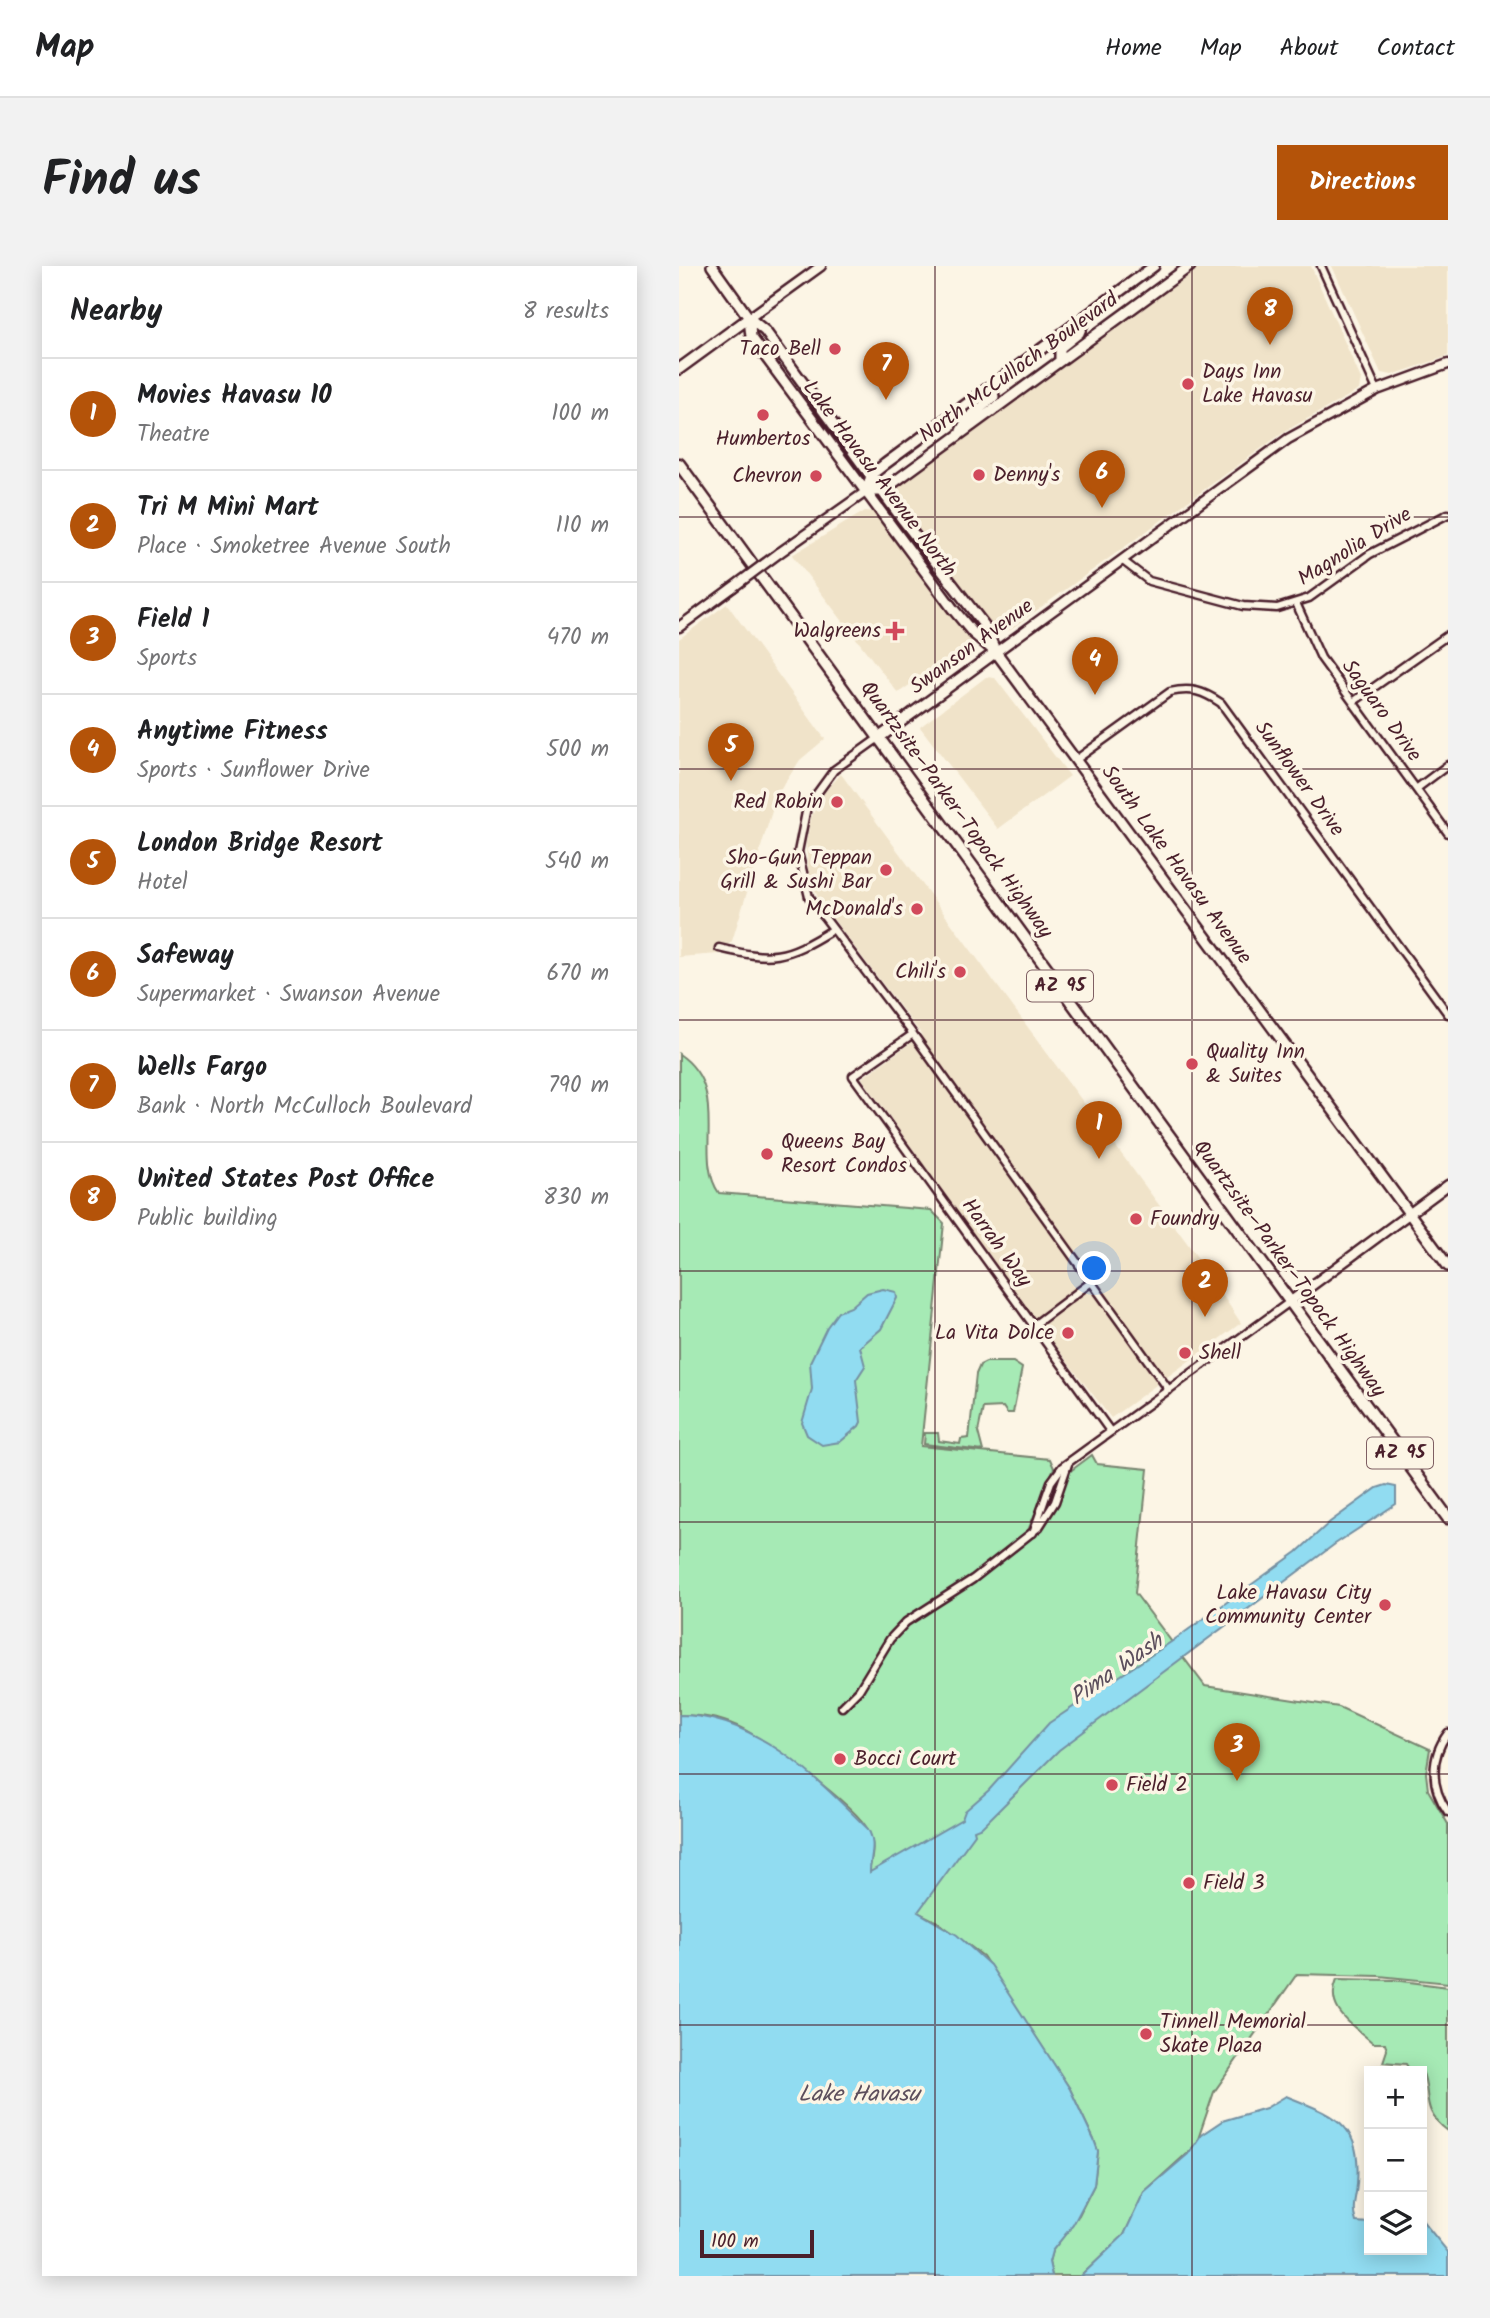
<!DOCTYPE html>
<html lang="en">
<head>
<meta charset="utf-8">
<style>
  body { margin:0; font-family:Kalam,sans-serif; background:#f2f2f2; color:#202124 }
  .controls { position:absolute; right:21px; bottom:21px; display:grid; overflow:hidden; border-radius:0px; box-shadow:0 4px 18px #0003 }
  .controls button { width:63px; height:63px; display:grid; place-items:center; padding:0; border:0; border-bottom:2px solid #e0e0e0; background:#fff; color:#202124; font:35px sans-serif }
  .scale { position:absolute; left:21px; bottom:18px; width:114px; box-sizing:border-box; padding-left:7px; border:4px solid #4a1f2b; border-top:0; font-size:19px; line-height:24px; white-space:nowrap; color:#4a1f2b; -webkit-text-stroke:5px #fcf5e5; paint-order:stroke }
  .you { position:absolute; left:416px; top:1003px; width:24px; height:24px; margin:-18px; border:5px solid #fff; border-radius:50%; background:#1a73e8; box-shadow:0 0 0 10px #1a73e833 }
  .badge { display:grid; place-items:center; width:46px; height:46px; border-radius:50%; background:#b45309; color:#fff; font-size:23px; font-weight:700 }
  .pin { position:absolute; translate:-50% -58px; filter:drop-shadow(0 2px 4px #0008) }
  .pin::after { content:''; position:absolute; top:37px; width:24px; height:21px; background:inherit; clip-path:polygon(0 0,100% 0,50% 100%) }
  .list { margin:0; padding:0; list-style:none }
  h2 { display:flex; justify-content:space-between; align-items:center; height:91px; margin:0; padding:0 28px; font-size:30px }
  h2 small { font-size:23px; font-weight:400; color:#757577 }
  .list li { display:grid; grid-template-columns:46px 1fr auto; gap:21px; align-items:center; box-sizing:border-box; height:112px; padding:0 28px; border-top:2px solid #e0e0e0 }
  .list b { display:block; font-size:26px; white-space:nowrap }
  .list p { margin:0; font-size:23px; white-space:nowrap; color:#757577 }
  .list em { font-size:23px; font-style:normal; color:#757577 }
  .icon { flex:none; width:38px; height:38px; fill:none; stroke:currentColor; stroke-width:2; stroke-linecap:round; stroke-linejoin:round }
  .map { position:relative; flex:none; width:769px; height:2010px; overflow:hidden; border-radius:0px }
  header { display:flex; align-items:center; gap:42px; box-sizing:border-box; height:98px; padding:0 35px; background:#fff; border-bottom:2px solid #e0e0e0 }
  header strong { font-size:33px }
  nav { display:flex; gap:38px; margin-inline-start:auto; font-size:24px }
  .intro { display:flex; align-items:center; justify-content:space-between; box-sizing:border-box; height:168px; padding:0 42px }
  h1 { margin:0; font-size:49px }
  .button { padding:18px 32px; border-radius:0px; background:#b45309; color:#fff; font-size:24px; font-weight:700 }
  main { display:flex; gap:42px; padding:0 42px }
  aside { flex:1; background:#fff; border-radius:0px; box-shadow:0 4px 18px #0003 }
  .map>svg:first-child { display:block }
  .built { fill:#f0e3c9 }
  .green { fill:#a6eab5; stroke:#788470; stroke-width:2 }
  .water { fill:#91dcf1; stroke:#7590a2; stroke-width:2 }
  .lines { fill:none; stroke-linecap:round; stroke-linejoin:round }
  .minor-casing { stroke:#4a1f2b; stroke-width:11 }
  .tertiary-casing { stroke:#4a1f2b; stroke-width:13 }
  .secondary-casing { stroke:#4a1f2b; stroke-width:14 }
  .trunk-casing { stroke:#4a1f2b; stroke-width:15 }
  .minor { stroke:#fcf5e5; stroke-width:6 }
  .tertiary { stroke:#fcf5e5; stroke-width:8 }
  .secondary { stroke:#fcf5e5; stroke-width:9 }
  .trunk { stroke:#fcf5e5; stroke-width:10 }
  .tertiary-bridge-casing { stroke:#4a1f2b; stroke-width:13; stroke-linecap:butt }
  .tertiary-bridge { stroke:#fcf5e5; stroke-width:8 }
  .grid { fill:none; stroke:#4a1f2b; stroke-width:2; stroke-opacity:0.55 }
  .poi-dot { fill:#d1495b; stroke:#fcf5e5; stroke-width:2.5 }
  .labels { text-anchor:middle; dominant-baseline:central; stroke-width:7; stroke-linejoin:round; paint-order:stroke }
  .shield { fill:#fcf5e5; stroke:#7f5f63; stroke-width:2 }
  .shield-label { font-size:19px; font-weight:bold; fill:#4a1f2b }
  .poi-label { font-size:21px; fill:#4a1f2b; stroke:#fcf5e5; text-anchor:start }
  .street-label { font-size:21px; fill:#4a1f2b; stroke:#fcf5e5 }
  .water-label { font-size:23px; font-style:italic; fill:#5c4e5c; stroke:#fcf5e5 }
</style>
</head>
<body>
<header>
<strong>Map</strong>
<nav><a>Home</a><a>Map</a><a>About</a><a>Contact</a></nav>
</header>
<div class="intro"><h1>Find us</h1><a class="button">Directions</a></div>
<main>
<aside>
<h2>Nearby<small>8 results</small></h2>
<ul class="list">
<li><span class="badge">1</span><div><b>Movies Havasu 10</b><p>Theatre</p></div><em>100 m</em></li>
<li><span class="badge">2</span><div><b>Tri M Mini Mart</b><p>Place · Smoketree Avenue South</p></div><em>110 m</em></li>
<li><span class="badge">3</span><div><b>Field 1</b><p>Sports</p></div><em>470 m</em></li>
<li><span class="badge">4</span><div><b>Anytime Fitness</b><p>Sports · Sunflower Drive</p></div><em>500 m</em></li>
<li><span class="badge">5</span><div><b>London Bridge Resort</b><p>Hotel</p></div><em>540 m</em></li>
<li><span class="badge">6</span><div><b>Safeway</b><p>Supermarket · Swanson Avenue</p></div><em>670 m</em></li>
<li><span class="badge">7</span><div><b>Wells Fargo</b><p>Bank · North McCulloch Boulevard</p></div><em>790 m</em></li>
<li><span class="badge">8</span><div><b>United States Post Office</b><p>Public building</p></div><em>830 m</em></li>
</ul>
</aside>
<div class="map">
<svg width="769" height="2010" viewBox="0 0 769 2010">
  <rect width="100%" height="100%" fill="#fcf5e5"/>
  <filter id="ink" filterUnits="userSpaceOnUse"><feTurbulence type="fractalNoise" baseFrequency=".0143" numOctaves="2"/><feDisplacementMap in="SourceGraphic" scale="14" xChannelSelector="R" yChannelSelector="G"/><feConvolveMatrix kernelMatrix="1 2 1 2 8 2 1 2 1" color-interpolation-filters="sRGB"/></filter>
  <g filter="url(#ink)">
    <path class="built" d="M521 0H632L682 113 680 124 608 164 329 365H317L217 232V220L486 22Z
      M653 0H769V90L713 109 702 107Z
      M186 245 197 246 293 376 219 427 113 289Z
      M48 338 146 473 121 494 98 529 53 675 39 688 0 691V373Z
      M307 411 316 412 391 510 319 563 241 461Z
      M162 508 514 985 562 1057 432 1152 347 1042 183 812 243 769 141 636 130 612 127 578 132 552 143 529Z"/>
    <path class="green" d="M0 788C53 824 13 889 40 927L252 944 265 957 242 1180 371 1193 375 1202 348 1267 292 1311 225 1353 209 1371 182 1426 214 1374 228 1358 295 1316 362 1263 379 1238 390 1206 413 1189 418 1198 469 1203 456 1327 526 1420 660 1441 751 1483 747 1507 749 1524 769 1558V1717L700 1710 618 1708 535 1826 517 1879 465 1926 445 1969 402 2010H373L370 1996 373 1985 400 1949 415 1919 419 1885 415 1874 391 1823 304 1690 259 1656 238 1646 190 1606C193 1591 197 1579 189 1564 177 1540 85 1472 58 1460 41 1452 19 1449 0 1449Z
      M307 1096H334L343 1102 334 1147H328L324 1141 304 1142 299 1166 304 1185 245 1178 246 1167H259L260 1175 281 1178 282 1173 290 1172 297 1108 301 1099Z
      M658 1713 715 1714 769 1721V1865C740 1844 753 1826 743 1805H731L727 1798 704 1796 708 1784 706 1777H694C674 1759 645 1744 658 1713Z"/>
    <path class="water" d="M204 1023 217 1026 218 1032 202 1063 181 1081 186 1100 177 1114 182 1156 180 1160 161 1176 143 1179 128 1169 123 1157 133 1123 131 1096 148 1061 159 1046 172 1041 188 1027Z
      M707 1219 717 1221V1238L656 1278 380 1484 303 1561 295 1564 296 1568 239 1646 278 1669 311 1699 391 1823 415 1874 419 1885 415 1919 394 1959 373 1985 370 1996 373 2010H0V1449C76 1449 138 1512 189 1563 198 1579 191 1590 191 1606L283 1553 286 1545 310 1524 370 1457 492 1376 618 1286 651 1256 698 1222Z
      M607 1830C656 1850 683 1856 678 1918 677 1933 672 1941 677 1956L690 1957V1984H743V1954L769 1986V2010H402L445 1969 465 1926 509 1888 522 1869 543 1855 587 1842Z"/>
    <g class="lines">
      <g class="minor-casing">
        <path id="minor" d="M642 0 698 124
          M444 295 470 315 564 340 598 342 630 332 691 288 769 248
          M617 337 642 392 769 567
          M674 436 769 369
          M201 471 155 504 128 541 119 586 130 631 234 768 490 1124
          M398 493 491 426C512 421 524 425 542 437L769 748
          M737 523 769 499
          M40 682C93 695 106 693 153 664
          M234 768 174 810 431 1165
          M355 1059 411 1017
          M354 1267 372 1216 383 1201 612 1035
          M163 1441 180 1424 211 1373 227 1356 294 1313 360 1261 376 1236 389 1198
          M769 1467C751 1491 751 1521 769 1546"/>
      </g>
      <g class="tertiary-casing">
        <path id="tertiary" d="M70 52 142 0
          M100 287 188 225
          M0 361 53 322
          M317 386 609 173 698 124 769 98
          M612 1035 769 919"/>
      </g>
      <g class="secondary-casing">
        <path id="secondary" d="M33 0 70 52 86 65 224 254 305 359 317 386 769 1000
          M475 0 206 198 192 209 188 225H203L511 0
          M70 52 72 71 274 343 294 367 314 384
          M381 93V82L400 67 407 50
          M0 103 70 52
          M282 165 289 152 315 131 313 119
          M201 471 317 386"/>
      </g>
      <g class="trunk-casing">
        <path id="trunk" d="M0 198 769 1252"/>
      </g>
      <use href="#minor" class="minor"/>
      <use href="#tertiary" class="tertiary"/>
      <use href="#secondary" class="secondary"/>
      <use href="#trunk" class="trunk"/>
      <g class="tertiary-bridge-casing">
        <path id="tertiary-bridge" d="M53 322 100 287"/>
      </g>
      <use href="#tertiary-bridge" class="tertiary-bridge"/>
    </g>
  </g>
  <path class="grid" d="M256 0V2010M513 0V2010M0 251H769M0 503H769M0 754H769M0 1005H769M0 1256H769M0 1508H769M0 1759H769"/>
  <g class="poi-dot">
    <circle cx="156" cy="83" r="7"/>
    <circle cx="509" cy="118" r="7"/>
    <circle cx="84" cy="149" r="7"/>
    <circle cx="300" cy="209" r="7"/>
    <circle cx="137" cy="210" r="7"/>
    <path d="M212.5 354.5h7v7h7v7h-7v7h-7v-7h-7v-7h7z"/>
    <circle cx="158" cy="536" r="7"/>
    <circle cx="207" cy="604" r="7"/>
    <circle cx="238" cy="643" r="7"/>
    <circle cx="281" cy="706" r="7"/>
    <circle cx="513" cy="798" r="7"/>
    <circle cx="88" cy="888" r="7"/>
    <circle cx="457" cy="953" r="7"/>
    <circle cx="389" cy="1067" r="7"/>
    <circle cx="506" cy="1087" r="7"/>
    <circle cx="706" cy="1339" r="7"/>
    <circle cx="161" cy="1493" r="7"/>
    <circle cx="433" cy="1519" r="7"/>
    <circle cx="510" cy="1617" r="7"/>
    <circle cx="467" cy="1768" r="7"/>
  </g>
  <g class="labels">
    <g class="shield">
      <rect x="348" y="704.5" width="66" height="31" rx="5"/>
      <rect x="688" y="1171.5" width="66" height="31" rx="5"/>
    </g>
    <g class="shield-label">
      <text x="381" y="720">AZ 95</text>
      <text x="721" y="1187">AZ 95</text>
    </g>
    <g class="poi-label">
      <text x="142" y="83" text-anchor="end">Taco Bell</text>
      <text x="523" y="106">Days Inn<tspan x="523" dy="24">Lake Havasu</tspan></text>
      <text x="84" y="173" text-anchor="middle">Humbertos</text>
      <text x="314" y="209">Denny's</text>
      <text x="123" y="210" text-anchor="end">Chevron</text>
      <text x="202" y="365" text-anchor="end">Walgreens</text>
      <text x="144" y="536" text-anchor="end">Red Robin</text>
      <text x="193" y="592" text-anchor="end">Sho-Gun Teppan<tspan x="193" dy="24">Grill &amp; Sushi Bar</tspan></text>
      <text x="224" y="643" text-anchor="end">McDonald's</text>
      <text x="267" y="706" text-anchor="end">Chili's</text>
      <text x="527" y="786">Quality Inn<tspan x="527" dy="24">&amp; Suites</tspan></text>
      <text x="102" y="876">Queens Bay<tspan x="102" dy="24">Resort Condos</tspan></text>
      <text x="471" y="953">Foundry</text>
      <text x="375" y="1067" text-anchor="end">La Vita Dolce</text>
      <text x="520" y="1087">Shell</text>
      <text x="692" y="1327" text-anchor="end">Lake Havasu City<tspan x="692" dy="24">Community Center</tspan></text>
      <text x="175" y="1493">Bocci Court</text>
      <text x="447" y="1519">Field 2</text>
      <text x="524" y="1617">Field 3</text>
      <text x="481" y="1756">Tinnell Memorial<tspan x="481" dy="24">Skate Plaza</tspan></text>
    </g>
    <g class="street-label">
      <text transform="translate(340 102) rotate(-36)">North McCulloch Boulevard</text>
      <text transform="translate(200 213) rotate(53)">Lake Havasu Avenue North</text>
      <text transform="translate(676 281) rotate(-32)">Magnolia Drive</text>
      <text transform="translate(293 381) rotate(-36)">Swanson Avenue</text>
      <text transform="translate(702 445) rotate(54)">Saguaro Drive</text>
      <text transform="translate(620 513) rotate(54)">Sunflower Drive</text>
      <text transform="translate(277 544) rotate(54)">Quartzsite–Parker–Topock Highway</text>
      <text transform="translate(497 599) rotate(54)">South Lake Havasu Avenue</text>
      <text transform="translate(317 977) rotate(54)">Harrah Way</text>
      <text transform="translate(610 1003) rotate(54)">Quartzsite–Parker–Topock Highway</text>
    </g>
    <g class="water-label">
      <text transform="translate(438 1404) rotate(-35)">Pima Wash</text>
      <text x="180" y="1829">Lake Havasu</text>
    </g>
  </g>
</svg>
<div class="controls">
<button>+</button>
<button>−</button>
<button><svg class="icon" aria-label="layers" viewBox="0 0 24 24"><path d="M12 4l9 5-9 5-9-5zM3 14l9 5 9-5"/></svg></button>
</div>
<div class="scale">100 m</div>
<div class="you"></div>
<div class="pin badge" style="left:420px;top:893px">1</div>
<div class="pin badge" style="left:526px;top:1051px">2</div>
<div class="pin badge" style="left:558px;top:1515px">3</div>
<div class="pin badge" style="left:416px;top:429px">4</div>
<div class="pin badge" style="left:52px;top:515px">5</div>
<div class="pin badge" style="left:423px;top:242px">6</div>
<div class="pin badge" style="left:207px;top:134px">7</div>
<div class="pin badge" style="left:591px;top:79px">8</div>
</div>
</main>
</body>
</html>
